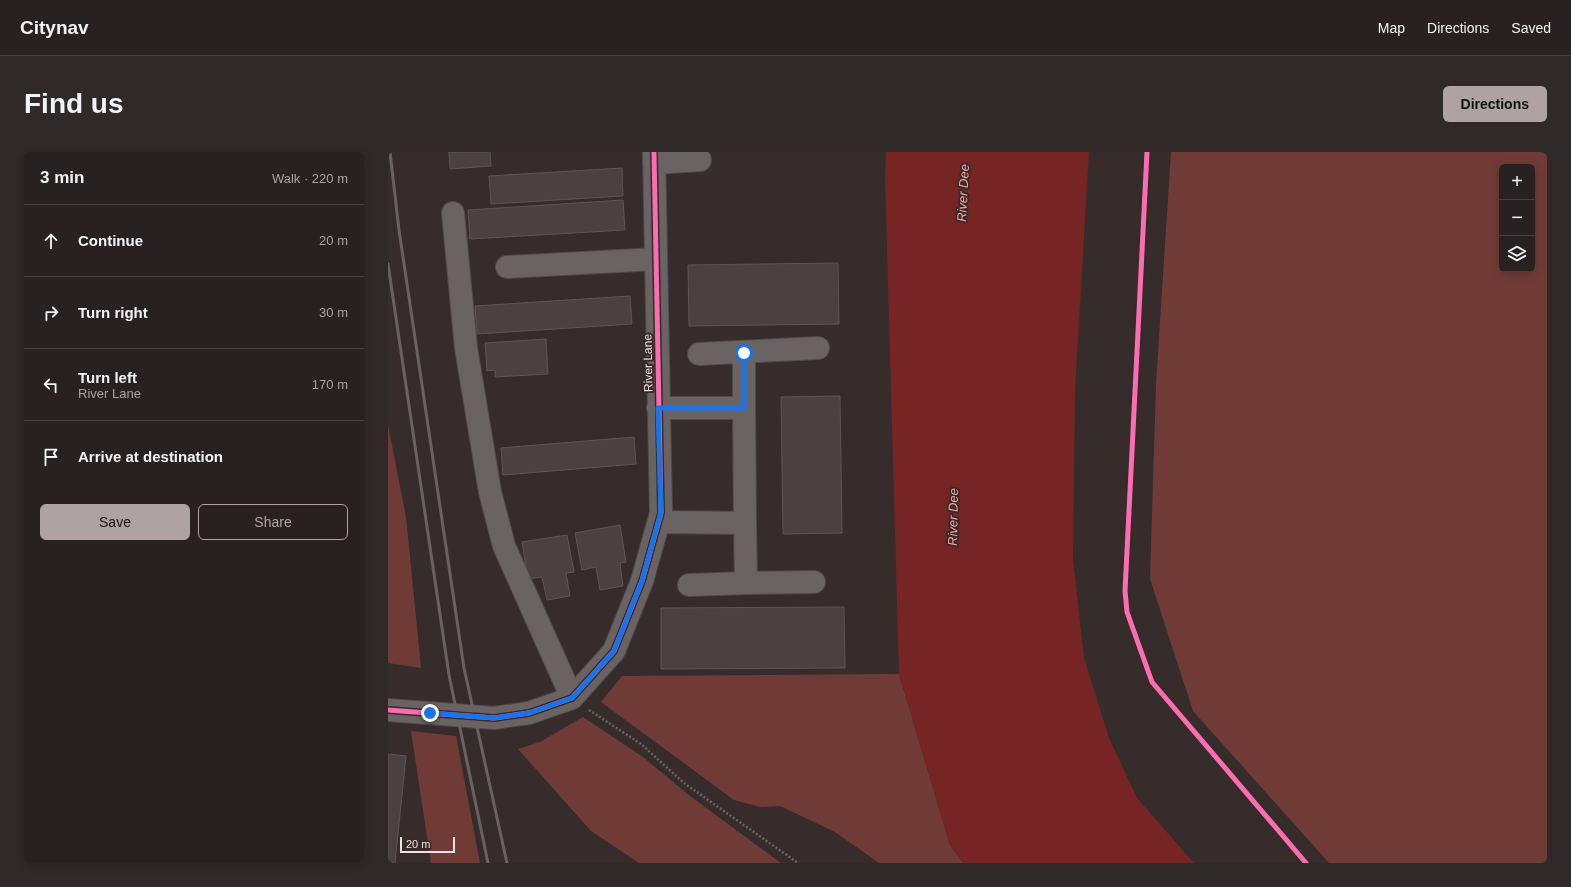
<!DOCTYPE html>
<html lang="en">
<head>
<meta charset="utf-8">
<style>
  body { margin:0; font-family:Arial,sans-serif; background:#30292a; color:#f1f3f6 }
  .controls { position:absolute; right:12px; top:12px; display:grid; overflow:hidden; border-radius:6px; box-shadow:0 2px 10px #0003 }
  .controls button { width:36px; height:36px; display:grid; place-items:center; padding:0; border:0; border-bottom:1px solid #443e3f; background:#282121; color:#f1f3f6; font:20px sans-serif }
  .scale { position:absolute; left:12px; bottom:10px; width:55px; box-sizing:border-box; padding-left:4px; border:2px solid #eee3e2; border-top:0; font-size:11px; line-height:14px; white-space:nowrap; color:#eee3e2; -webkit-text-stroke:3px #3a2928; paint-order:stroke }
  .stop { position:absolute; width:12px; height:12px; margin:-9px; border:3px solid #1a73e8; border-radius:50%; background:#fff }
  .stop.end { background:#1a73e8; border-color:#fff; box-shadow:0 1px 4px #0008 }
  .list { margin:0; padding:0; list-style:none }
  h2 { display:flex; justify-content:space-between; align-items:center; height:52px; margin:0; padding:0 16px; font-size:17px }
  h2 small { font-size:13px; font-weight:400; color:#a5a3a5 }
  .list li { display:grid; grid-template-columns:26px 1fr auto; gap:12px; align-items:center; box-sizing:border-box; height:72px; padding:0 16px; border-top:1px solid #443e3f }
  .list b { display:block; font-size:15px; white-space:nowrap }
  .list p { margin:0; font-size:13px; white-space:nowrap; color:#a5a3a5 }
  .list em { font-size:13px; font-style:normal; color:#a5a3a5 }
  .actions { display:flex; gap:8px; padding:12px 16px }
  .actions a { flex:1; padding:9px 0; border:1px solid #aea3a2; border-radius:6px; text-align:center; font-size:14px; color:#aea3a2 }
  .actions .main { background:#aea3a2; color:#111 }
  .icon { flex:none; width:22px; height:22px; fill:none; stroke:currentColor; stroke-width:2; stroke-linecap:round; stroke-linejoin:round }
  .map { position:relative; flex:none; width:1159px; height:711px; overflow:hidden; border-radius:6px }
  header { display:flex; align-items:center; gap:24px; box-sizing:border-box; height:56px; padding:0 20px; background:#282121; border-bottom:1px solid #443e3f }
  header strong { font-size:19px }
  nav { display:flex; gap:22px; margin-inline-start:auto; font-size:14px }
  .intro { display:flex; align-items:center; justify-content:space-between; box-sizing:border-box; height:96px; padding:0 24px }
  h1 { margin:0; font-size:28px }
  .button { padding:10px 18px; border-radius:6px; background:#aea3a2; color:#111; font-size:14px; font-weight:700 }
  main { display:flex; gap:24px; padding:0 24px }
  aside { flex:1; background:#282121; border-radius:6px; box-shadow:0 2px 10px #0003 }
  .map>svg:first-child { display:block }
  .green { fill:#703b37; fill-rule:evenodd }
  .water { fill:#762524 }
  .building { fill:#4a4242; stroke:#5e5554 }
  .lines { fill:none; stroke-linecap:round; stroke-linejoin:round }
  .minor-casing { stroke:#534a4a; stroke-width:24 }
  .path { stroke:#6a6463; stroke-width:2.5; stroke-dasharray:2 2; stroke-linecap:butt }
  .minor { stroke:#696463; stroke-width:22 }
  .rail { stroke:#696262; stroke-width:3 }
  .cycleway-casing { stroke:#3a2928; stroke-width:8 }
  .cycleway { stroke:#f96db3; stroke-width:5 }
  .route { stroke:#1a73e8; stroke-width:5 }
  .labels { text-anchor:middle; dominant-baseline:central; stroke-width:4; stroke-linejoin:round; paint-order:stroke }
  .street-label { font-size:12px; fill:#eee3e2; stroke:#3a2928 }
  .water-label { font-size:13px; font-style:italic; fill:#f5a9a2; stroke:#3a2928 }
</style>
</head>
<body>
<header>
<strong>Citynav</strong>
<nav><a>Map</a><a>Directions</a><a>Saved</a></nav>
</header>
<div class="intro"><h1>Find us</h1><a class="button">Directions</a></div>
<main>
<aside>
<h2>3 min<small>Walk · 220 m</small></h2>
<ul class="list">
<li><svg class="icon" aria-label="ahead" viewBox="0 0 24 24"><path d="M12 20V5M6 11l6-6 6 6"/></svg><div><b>Continue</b></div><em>20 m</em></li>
<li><svg class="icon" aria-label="right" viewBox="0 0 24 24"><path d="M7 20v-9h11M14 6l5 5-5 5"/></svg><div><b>Turn right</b></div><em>30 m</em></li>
<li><svg class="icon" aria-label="left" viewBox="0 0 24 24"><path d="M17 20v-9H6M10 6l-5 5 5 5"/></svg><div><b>Turn left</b><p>River Lane</p></div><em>170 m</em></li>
<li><svg class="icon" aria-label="arrive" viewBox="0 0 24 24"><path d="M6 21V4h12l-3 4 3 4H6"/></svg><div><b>Arrive at destination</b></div></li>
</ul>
<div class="actions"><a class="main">Save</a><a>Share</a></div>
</aside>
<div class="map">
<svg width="1159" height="711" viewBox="0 0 1159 711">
  <rect width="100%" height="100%" fill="#362c2c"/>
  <path class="green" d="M783 0H1159V711H941L805 559 762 427 768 232ZM1114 15H1144V117H1114Z
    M0 273 18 365 33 516 0 511Z
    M511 522 562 693 575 711H491L447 680 392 654 372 655 346 648 213 550 234 524Z
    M195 565 255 605 302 644 393 711H251L203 679 130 597 152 590Z
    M23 579 68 584 92 711H43Z"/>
  <path class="water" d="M498 0H701L687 238 685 407 696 506 721 586 749 646 806 711H575L562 693 511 522 497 26Z"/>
  <path class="building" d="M61 0H102L103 14 62 17Z
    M234 16 235 44 103 52 101 24Z
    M235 48 237 78 82 87 80 58Z
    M450 111 451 172 301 174 300 113Z
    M242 144 244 172 89 182 87 154Z
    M158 187 160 222 107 225V218L99 219 97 191Z
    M452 244 454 381 395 382 393 245Z
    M246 285 248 312 115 323 113 296Z
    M232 373 238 410 232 411 235 434 212 438 208 415 194 418 187 381Z
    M179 383 186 420 178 421 182 444 159 448 154 425 140 427 134 390Z
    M456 455 457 516 273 517V456Z
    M0 602 18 604 7 711H0Z"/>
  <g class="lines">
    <g class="minor-casing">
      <path id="minor" d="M266 11 312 8
        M65 61 78 196 102 340 116 394 184 546
        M119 115 268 107
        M356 201V256
        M311 202 430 196
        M270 256H356L357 371 271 370
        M357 371 358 431 426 430
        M301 433 358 431
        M0 558 106 566 141 561 184 546 226 499 254 429 273 361 266 0"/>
    </g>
    <path class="path" d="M201 558 253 592 296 631 410 711"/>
    <use href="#minor" class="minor"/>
    <path class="rail" d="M2 0 11 78 76 516 119 711
      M0 112 61 523 100 711"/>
    <g class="cycleway-casing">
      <path id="cycleway" d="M759 0 737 439 739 460 764 530 918 711
        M0 558 106 566 141 561 184 546 226 499 254 429 273 361 266 0"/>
    </g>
    <use href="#cycleway" class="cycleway"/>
  </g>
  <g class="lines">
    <path class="route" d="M42 561 106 566 141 561 184 546 226 499 254 429 273 360 270 256H356V201"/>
  </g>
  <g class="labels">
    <g class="street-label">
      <text transform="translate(260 211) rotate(-91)">River Lane</text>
    </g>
    <g class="water-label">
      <text transform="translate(575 41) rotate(-87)">River Dee</text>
      <text transform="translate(565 365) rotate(-89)">River Dee</text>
    </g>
  </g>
</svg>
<div class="controls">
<button>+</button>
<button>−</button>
<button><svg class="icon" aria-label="layers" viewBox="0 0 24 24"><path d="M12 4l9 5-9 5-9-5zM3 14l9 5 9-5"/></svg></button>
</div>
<div class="scale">20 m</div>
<div class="stop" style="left:356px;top:201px"></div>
<div class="stop end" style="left:42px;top:561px"></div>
</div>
</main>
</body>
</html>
